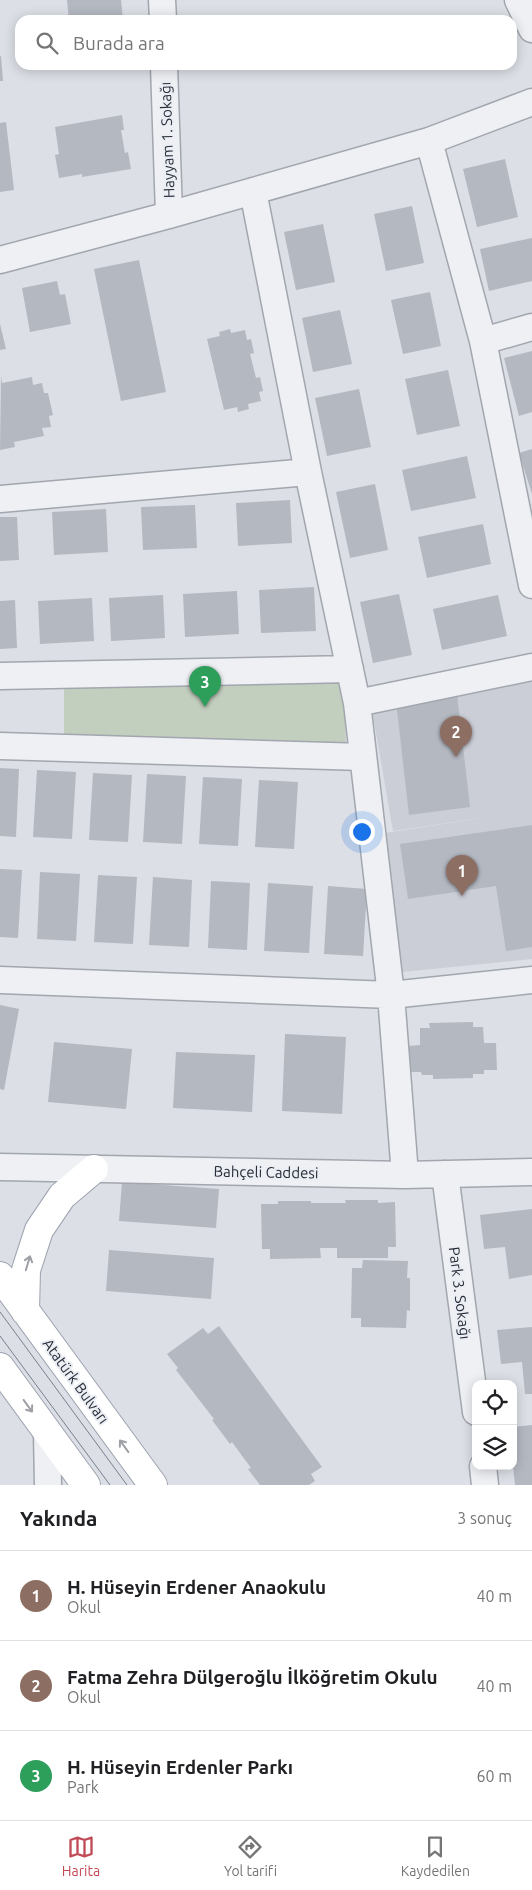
<!DOCTYPE html>
<html lang="tr">
<head>
<meta charset="utf-8">
<style>
  body { margin:0; font-family:Ubuntu,sans-serif; background:#f6f6f6; color:#202124 }
  .controls { position:absolute; right:15px; bottom:15px; display:grid; overflow:hidden; border-radius:10px; box-shadow:0 2px 12px #0003 }
  .controls button { width:45px; height:45px; display:grid; place-items:center; padding:0; border:0; border-bottom:1px solid #e0e0e0; background:#fff; color:#202124; font:25px sans-serif }
  .you { position:absolute; left:361px; top:831px; width:18px; height:18px; margin:-12px; border:4px solid #fff; border-radius:50%; background:#1a73e8; box-shadow:0 0 0 8px #1a73e833 }
  .badge { display:grid; place-items:center; width:32px; height:32px; border-radius:50%; background:#c14a57; color:#fff; font-size:16px; font-weight:700 }
  .pin { position:absolute; translate:-50% -41px; filter:drop-shadow(0 1px 2px #0008) }
  .pin::after { content:''; position:absolute; top:26px; width:18px; height:15px; background:inherit; clip-path:polygon(0 0,100% 0,50% 100%) }
  .list { margin:0; padding:0; list-style:none }
  h2 { display:flex; justify-content:space-between; align-items:center; height:65px; margin:0; padding:0 20px; font-size:21px }
  h2 small { font-size:16px; font-weight:400; color:#757577 }
  .list li { display:grid; grid-template-columns:32px 1fr auto; gap:15px; align-items:center; box-sizing:border-box; height:90px; padding:0 20px; border-top:1px solid #e0e0e0 }
  .list b { display:block; font-size:19px; white-space:nowrap }
  .list p { margin:0; font-size:16px; white-space:nowrap; color:#757577 }
  .list em { font-size:16px; font-style:normal; color:#757577 }
  .icon { flex:none; width:28px; height:28px; fill:none; stroke:currentColor; stroke-width:2; stroke-linecap:round; stroke-linejoin:round }
  .map { position:relative; flex:none; width:532px; height:1485px; overflow:hidden }
  .search { position:absolute; background:#fff; box-shadow:0 2px 12px #0003; left:15px; right:15px; top:15px; height:55px; display:flex; align-items:center; gap:12px; box-sizing:border-box; padding:0 18px; border-radius:15px; color:#757577; font-size:19px }
  .sheet { height:335px; background:#fff }
  nav { display:flex; justify-content:space-around; align-items:center; box-sizing:border-box; height:70px; border-top:1px solid #e0e0e0; background:#fff; font-size:14px; color:#757577 }
  nav a { display:grid; justify-items:center; gap:2px }
  nav .on { color:#c14a57 }
  .map>svg:first-child { display:block }
  .built { fill:#cbced6 }
  .green { fill:#c2cebe }
  .building { fill:#b4b8c1 }
  .lines { fill:none; stroke-linecap:round; stroke-linejoin:round }
  .minor-casing { stroke:#a2a6ae; stroke-width:29 }
  .major-casing { stroke:#9da3b0; stroke-width:30 }
  .minor { stroke:#eef0f4; stroke-width:26 }
  .major { stroke:#fff; stroke-width:28 }
  .tram { stroke:#777f8d; stroke-width:1 }
  .oneway { stroke:#9ea0a6 }
  .labels { text-anchor:middle; dominant-baseline:central; stroke-width:4; stroke-linejoin:round; paint-order:stroke }
  .street-label { font-size:15px; fill:#272d3a; stroke:#ebeef3 }
</style>
</head>
<body>
<div class="map">
<svg width="532" height="1485" viewBox="0 0 532 1485">
  <rect width="100%" height="100%" fill="#dcdfe5"/>
  <path class="built" d="M532 671V959L402 972 385 833 495 816 393 831 371 704Z"/>
  <path class="green" d="M344 670 346 747 64 739V675Z"/>
  <path class="building" d="M67 0H121L123 20H69Z
    M0 56H1L3 81H0Z
    M100 65H126V66L101 69Z
    M122 115 124 130H121L125 153 128 152 131 169 82 177V174L59 178 55 155 59 154 55 127Z
    M6 122 14 190 0 192V123Z
    M505 159 518 217 477 227 463 169Z
    M412 206 424 263 386 271 374 214Z
    M323 224 335 282 296 290 284 232Z
    M532 238V281L489 291 480 249Z
    M139 260 166 392 121 401 94 269Z
    M57 281 60 295 65 294 71 324 30 332 22 288Z
    M430 292 441 346 403 354 391 300Z
    M340 310 352 364 313 372 302 318Z
    M0 324 6 349 0 350Z
    M230 329 231 333 245 330 247 340 251 339 254 353 250 354 256 378 260 377 263 391 259 392 261 401 248 404 249 409 238 412 237 407 224 410 207 339 220 336 219 332Z
    M532 351V412L519 416 504 358Z
    M448 370 460 426 417 435 405 379Z
    M1 376 2 383 32 377 33 385 42 383 44 393H48L53 415 49 416 51 427 42 428 44 436 14 442 15 447 0 450Z
    M359 389 371 447 327 456 315 398Z
    M532 449V494L519 453Z
    M467 456 476 498 411 511 402 470Z
    M375 484 388 550 350 558 336 492Z
    M290 500 292 543 238 546 236 503Z
    M195 505 197 548 143 550 141 507Z
    M106 509 108 552 54 555 52 512Z
    M0 517H17L19 560 0 561Z
    M483 524 491 564 427 578 418 537Z
    M314 587 316 631 261 633 259 590Z
    M237 591 239 634 185 637 183 594Z
    M399 594 412 655 373 663 360 602Z
    M163 595 165 638 111 641 109 598Z
    M498 595 507 636 442 650 433 609Z
    M92 598 94 641 40 644 38 601Z
    M15 600 17 648 0 649V601Z
    M457 694 470 807 409 815 396 701Z
    M0 768 19 769 16 837 0 836Z
    M37 770 76 772 72 839 33 837Z
    M93 773 132 775 128 842 89 840Z
    M147 774 186 776 182 844 143 842Z
    M203 777 242 779 238 846 199 844Z
    M259 780 298 782 294 849 255 847Z
    M532 825V947L506 951 496 886 408 899 400 844Z
    M0 869 22 870 18 938 0 937Z
    M40 872 80 874 76 941 37 939Z
    M98 875 137 877 133 944 94 942Z
    M153 877 192 880 189 947 149 945Z
    M211 881 250 883 247 950 208 948Z
    M268 883 313 886 309 953 264 951Z
    M328 886 367 889 363 956 324 954Z
    M0 1005 19 1009 4 1090 0 1089Z
    M473 1022V1027H483L484 1043H496L497 1070H484V1074H473V1078L433 1079V1075H422L421 1072H409L408 1046 420 1045V1028H430L429 1023Z
    M285 1034 346 1037 342 1114 282 1111Z
    M54 1042 132 1049 126 1109 48 1102Z
    M176 1052 255 1055 252 1112 173 1108Z
    M122 1182 219 1189 216 1228 119 1221Z
    M345 1200H378V1203L395 1202 396 1247H388V1258H337V1248H320L321 1258 270 1259V1249H262L261 1204H278V1201H311V1203H346Z
    M532 1209V1275L509 1279 505 1247 484 1249 480 1215Z
    M109 1250 214 1258 211 1299 106 1291Z
    M363 1260 408 1261 407 1278H410V1311L407 1310 406 1328 361 1327V1318H351L352 1268H362Z
    M219 1326 322 1467 311 1474 315 1481 309 1485H260L248 1469 251 1468 232 1442 230 1444 212 1420 214 1419 176 1370 178 1368 167 1354 203 1328 208 1334Z
    M532 1327V1394H525L522 1362 501 1364 497 1330Z
    M532 1425V1485H515L513 1466V1427Z"/>
  <g class="lines">
    <g class="minor-casing">
      <path id="minor" d="M162 0 163 20
        M518 0 532 29
        M164 65 169 215
        M429 141 483 341 532 585
        M253 191 308 472 357 703 391 995 405 1175
        M0 260 169 215 429 141 532 102
        M483 341 532 327
        M0 499 308 472
        M0 676 350 669
        M357 703 532 667
        M0 746 363 757
        M0 980 391 995 532 980
        M0 1167 405 1175 532 1172
        M445 1174 476 1412
        M47 1432 48 1485
        M483 1466 485 1485"/>
    </g>
    <g class="major-casing">
      <path id="major" d="M0 1276 153 1485
        M25 1311 26 1270 39 1230 62 1196 94 1169
        M0 1367 86 1485"/>
    </g>
    <use href="#minor" class="minor"/>
    <use href="#major" class="major"/>
    <path class="tram" d="M0 1312 127 1485
      M0 1336 110 1485"/>
  </g>
  <defs><path id="oneway-shaft" d="M-6 0H5M1.5-3L5.5 0L1.5 3" fill="none" stroke-width="1.6" stroke-linecap="round" stroke-linejoin="round" transform="scale(1.25)"/></defs>
  <g class="oneway">
    <use href="#oneway-shaft" transform="translate(28 1263) rotate(-73)"/>
    <use href="#oneway-shaft" transform="translate(28 1406) rotate(54)"/>
    <use href="#oneway-shaft" transform="translate(124 1446) rotate(-126)"/>
  </g>
  <g class="labels">
    <g class="street-label">
      <text transform="translate(167 140) rotate(-92)">Hayyam 1. Sokağı</text>
      <text transform="translate(266 1172) rotate(1)">Bahçeli Caddesi</text>
      <text transform="translate(460 1293) rotate(83)">Park 3. Sokağı</text>
      <text transform="translate(76 1381) rotate(54)">Atatürk Bulvarı</text>
    </g>
  </g>
</svg>
<div class="controls">
<button><svg class="icon" aria-label="locate" viewBox="0 0 24 24"><circle cx="12" cy="12" r="6"/><path d="M12 2v4M12 18v4M2 12h4M18 12h4"/></svg></button>
<button><svg class="icon" aria-label="layers" viewBox="0 0 24 24"><path d="M12 4l9 5-9 5-9-5zM3 14l9 5 9-5"/></svg></button>
</div>
<div class="you"></div>
<div class="pin badge" style="left:462px;top:896px;background:#8d6e63">1</div>
<div class="pin badge" style="left:456px;top:757px;background:#8d6e63">2</div>
<div class="pin badge" style="left:205px;top:707px;background:#2e9e5b">3</div>
<div class="search"><svg class="icon" aria-label="search" viewBox="0 0 24 24"><circle cx="10" cy="10" r="6"/><path d="M15 15l6 6"/></svg>Burada ara</div>
</div>
<section class="sheet">
<h2>Yakında<small>3 sonuç</small></h2>
<ul class="list">
<li><span class="badge" style="background:#8d6e63">1</span><div><b>H. Hüseyin Erdener Anaokulu</b><p>Okul</p></div><em>40 m</em></li>
<li><span class="badge" style="background:#8d6e63">2</span><div><b>Fatma Zehra Dülgeroğlu İlköğretim Okulu</b><p>Okul</p></div><em>40 m</em></li>
<li><span class="badge" style="background:#2e9e5b">3</span><div><b>H. Hüseyin Erdenler Parkı</b><p>Park</p></div><em>60 m</em></li>
</ul>
</section>
<nav>
<a class="on"><svg class="icon" aria-label="map" viewBox="0 0 24 24"><path d="M3 6l6-2 6 2 6-2v14l-6 2-6-2-6 2zM9 4v14M15 6v14"/></svg>Harita</a>
<a><svg class="icon" aria-label="directions" viewBox="0 0 24 24"><path d="M12 3l9 9-9 9-9-9zM9 14v-3h6M13 9l2 2-2 2"/></svg>Yol tarifi</a>
<a><svg class="icon" aria-label="saved" viewBox="0 0 24 24"><path d="M7 4h10v16l-5-4-5 4z"/></svg>Kaydedilen</a>
</nav>
</body>
</html>
